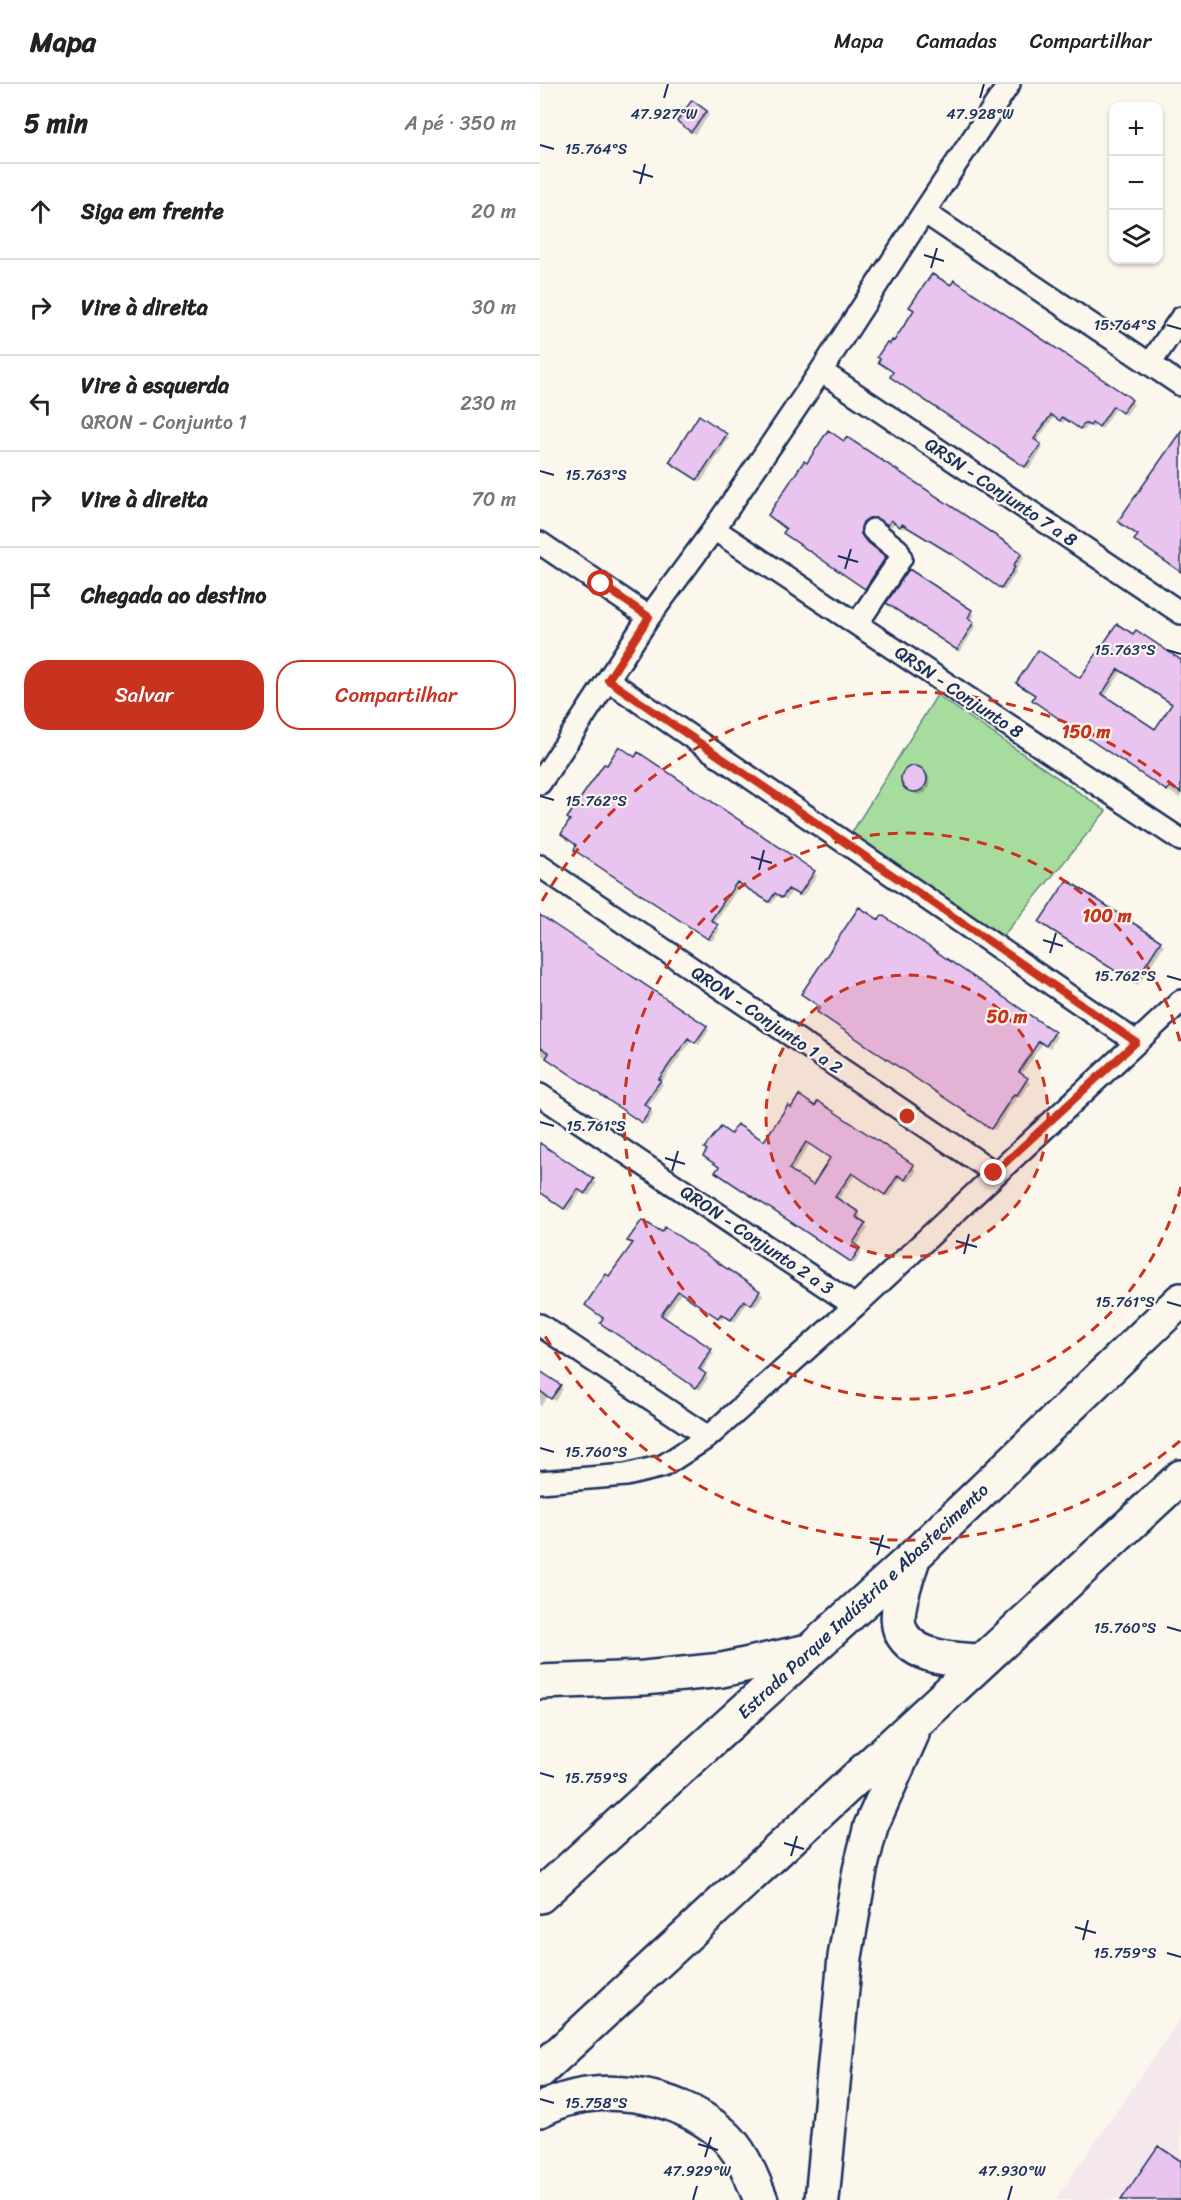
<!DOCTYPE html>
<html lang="pt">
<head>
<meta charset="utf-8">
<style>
  body { margin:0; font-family:Sriracha,sans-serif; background:#f2f2f2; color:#222 }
  .controls { position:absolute; right:18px; top:18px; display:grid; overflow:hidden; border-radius:12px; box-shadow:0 2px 4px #0004 }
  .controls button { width:54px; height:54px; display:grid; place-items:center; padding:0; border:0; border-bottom:2px solid #e0e0e0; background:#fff; color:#222; font:30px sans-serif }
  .stop { position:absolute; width:18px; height:18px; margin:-14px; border:4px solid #c8321e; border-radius:50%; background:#fff }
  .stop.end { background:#c8321e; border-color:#fff; box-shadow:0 2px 6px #0008 }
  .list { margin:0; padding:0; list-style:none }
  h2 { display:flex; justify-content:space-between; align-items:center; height:78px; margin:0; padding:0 24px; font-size:26px }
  h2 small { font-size:20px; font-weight:400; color:#767676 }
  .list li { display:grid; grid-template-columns:39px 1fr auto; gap:18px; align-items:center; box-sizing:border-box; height:96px; padding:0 24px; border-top:2px solid #e0e0e0 }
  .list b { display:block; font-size:22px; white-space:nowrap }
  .list p { margin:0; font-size:20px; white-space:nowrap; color:#767676 }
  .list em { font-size:20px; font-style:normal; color:#767676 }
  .actions { display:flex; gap:12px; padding:18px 24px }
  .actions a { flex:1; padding:14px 0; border:2px solid #c8321e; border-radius:24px; text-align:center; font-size:21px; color:#c8321e }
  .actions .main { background:#c8321e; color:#fff }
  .icon { flex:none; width:33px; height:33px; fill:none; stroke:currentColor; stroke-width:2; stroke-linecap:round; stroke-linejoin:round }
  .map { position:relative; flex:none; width:641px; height:2116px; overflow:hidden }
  header { display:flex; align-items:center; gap:36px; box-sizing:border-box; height:84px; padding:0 30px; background:#fff; border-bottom:2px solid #e0e0e0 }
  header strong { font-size:28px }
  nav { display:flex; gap:33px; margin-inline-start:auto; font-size:21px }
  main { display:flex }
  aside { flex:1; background:#fff }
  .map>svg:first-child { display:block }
  .built { fill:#f5e8ed }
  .green { fill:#a7dc9f; stroke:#61867e; stroke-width:1.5 }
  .shadow { fill:#0003; fill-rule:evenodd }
  .building { fill:#e8c4ee; stroke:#1b2f5e; stroke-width:1.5; fill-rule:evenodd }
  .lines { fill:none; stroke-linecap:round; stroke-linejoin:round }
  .street-casing { stroke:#1b2f5e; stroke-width:26 }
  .highway-casing { stroke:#1b2f5e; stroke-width:38 }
  .street { stroke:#fbf7ec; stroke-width:21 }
  .highway { stroke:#fbf7ec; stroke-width:33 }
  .route { stroke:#c8321e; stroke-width:8 }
  .ticks { fill:none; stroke:#1b2f5e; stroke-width:2 }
  .ring { fill:none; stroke:#c8321e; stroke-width:3; stroke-dasharray:10 8 }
  .labels { text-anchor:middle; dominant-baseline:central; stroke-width:4.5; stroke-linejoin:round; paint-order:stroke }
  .street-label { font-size:18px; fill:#1b2f5e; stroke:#fbf7ec }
  .ticks-label { font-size:15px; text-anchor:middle; fill:#1b2f5e; stroke:#fbf7ec; stroke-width:4.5; stroke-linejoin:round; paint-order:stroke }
  .centre { fill:#c8321e; stroke:#fbf7ec; stroke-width:3 }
  .ring-label { font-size:18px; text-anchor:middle; font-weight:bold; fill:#c8321e; stroke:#fbf7ec; stroke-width:4.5; stroke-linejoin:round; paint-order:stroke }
</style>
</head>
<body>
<header>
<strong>Mapa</strong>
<nav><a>Mapa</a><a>Camadas</a><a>Compartilhar</a></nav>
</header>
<main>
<aside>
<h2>5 min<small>A pé · 350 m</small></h2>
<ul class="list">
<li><svg class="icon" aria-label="ahead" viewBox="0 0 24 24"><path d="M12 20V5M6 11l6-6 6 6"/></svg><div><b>Siga em frente</b></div><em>20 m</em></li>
<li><svg class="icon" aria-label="right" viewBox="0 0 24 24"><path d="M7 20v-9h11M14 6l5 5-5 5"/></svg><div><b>Vire à direita</b></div><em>30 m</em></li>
<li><svg class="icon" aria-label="left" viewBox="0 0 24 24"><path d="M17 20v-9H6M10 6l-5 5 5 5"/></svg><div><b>Vire à esquerda</b><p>QRON - Conjunto 1</p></div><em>230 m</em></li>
<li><svg class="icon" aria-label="right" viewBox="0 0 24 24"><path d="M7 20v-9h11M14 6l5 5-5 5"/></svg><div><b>Vire à direita</b></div><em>70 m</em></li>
<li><svg class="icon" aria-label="arrive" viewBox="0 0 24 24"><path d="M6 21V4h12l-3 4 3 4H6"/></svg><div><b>Chegada ao destino</b></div></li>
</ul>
<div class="actions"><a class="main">Salvar</a><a>Compartilhar</a></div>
</aside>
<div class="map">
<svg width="641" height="2116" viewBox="0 0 641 2116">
  <rect width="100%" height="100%" fill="#fbf7ec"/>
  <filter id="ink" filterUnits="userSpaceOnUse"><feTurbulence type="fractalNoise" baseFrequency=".0167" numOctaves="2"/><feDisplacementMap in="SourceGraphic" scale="12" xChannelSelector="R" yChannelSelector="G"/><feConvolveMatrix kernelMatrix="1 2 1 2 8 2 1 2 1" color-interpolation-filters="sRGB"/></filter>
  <g filter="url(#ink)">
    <path class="built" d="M641 1934V2116H515Z"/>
    <path class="green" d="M397 611 566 727 459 857 306 758Z"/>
    <path class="shadow" d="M166 28 169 31 155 50 142 40Z
      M355 296 591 317 594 320 586 331 576 324 562 345 556 340 553 344 548 341 544 347 526 335 523 339 514 333 496 358 503 364 489 385Z
      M186 351 189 354 161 398 134 380Z
      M265 379 481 470 484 473 476 486 477 487 464 507 418 474 366 442 364 445 355 438 351 443 339 436 331 437 325 442 323 454 348 477 329 507 248 452V445Z
      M370 487 435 531 430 537 436 542 420 568 351 522Z
      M596 548 641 578V715L614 697 541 596ZM582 587 633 620 615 647 565 613Z
      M377 683 389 692 390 702 385 709 377 711 364 702 362 693 368 685Z
      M39 768 274 789 277 792 262 813 252 807 246 816 238 810 232 820 201 800 174 840 180 845 172 857Z
      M528 798 624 861 598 901 504 841Z
      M0 832 169 946 159 961 152 956 121 999 123 1000 107 1024 113 1029 106 1041 0 970Z
      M282 931 514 949 517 952 510 964 503 959 481 991 490 999 480 1013 478 1012 455 1046Z
      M279 1019 377 1086 369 1098 361 1093 349 1113 315 1091 298 1116 318 1129 321 1132 318 1136 328 1144 316 1163 322 1168 314 1180 180 1090V1083L192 1052 225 1060 251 1026 276 1024ZM270 1060 292 1075 273 1103 251 1089Z
      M0 1061 57 1099 49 1112 42 1107 28 1127 0 1108Z
      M126 1145 223 1211 215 1223 207 1218 195 1238 185 1232 182 1236 141 1209 124 1235 174 1269 161 1289 168 1294 160 1306 65 1242 70 1195 93 1161 89 1157 122 1150Z
      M0 1288 23 1305 15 1317 8 1312 0 1323Z"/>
    <path class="building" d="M152 16 167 27 151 48 137 37Z
      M392 190 411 201 414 196 589 313 592 316 582 329 573 322 559 343 552 338 550 342 545 339 540 345 522 333 520 337 511 331 494 355 501 360 485 383 350 293 353 288 338 278 340 275 337 273 347 258 350 260 352 256 354 257 374 226 369 223Z
      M159 331 187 350 157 396 129 378Z
      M288 346 304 357 307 353 482 469 473 482 475 483 461 505 413 471 362 440 360 443 351 436 348 441 335 434H329L323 438 321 444V450L325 456 346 473 325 505 243 449 246 445 228 431 264 377 267 379Z
      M641 347V488L594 456 598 451 582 441 578 437Z
      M369 485 432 526 428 534 434 538 417 566 346 519Z
      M577 540 593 550 596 546 641 576V709L630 702 627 707 531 643 492 616 495 611 476 599 498 566 540 594ZM578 585 632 620 615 645 562 610Z
      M79 662 95 673 98 668 272 785 275 787 259 811 248 805 242 814 235 809 229 818 197 798 171 836 178 841 168 855 34 766 36 761 21 750 30 736 27 734 64 680 67 681Z
      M361 695a13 13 0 1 1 26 0a13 13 0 1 1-26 0Z
      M527 796 621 857 594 899 499 838Z
      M319 823 339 836 342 831 515 948 506 962 499 957 479 988 488 994 477 1011 474 1010 451 1045 277 928 280 923 261 910Z
      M0 831 167 942 155 959 148 954 119 995 121 996 104 1020 111 1025 102 1039 6 974 9 969 0 963Z
      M259 1011 275 1022 278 1017 374 1081 365 1096 358 1091 345 1111 312 1089 295 1113 319 1128 316 1133 326 1139 313 1159 320 1164 311 1178 175 1088 179 1083 163 1072 167 1066 164 1064 181 1043 191 1050 197 1040 224 1057 248 1021 251 1024ZM266 1058 290 1074 273 1101 249 1085Z
      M0 1059 54 1095 45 1110 38 1105 24 1125 0 1108Z
      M102 1136 122 1148 125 1143 220 1207 211 1221 204 1216 191 1236 181 1230 178 1234 138 1207 121 1231 172 1265 159 1285 166 1290 156 1304 60 1239 63 1234 45 1221 66 1190 69 1192 93 1159 87 1157Z
      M0 1287 21 1301 11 1315 0 1307Z
      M618 2062 641 2077V2116H581Z"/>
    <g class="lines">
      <g class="street-casing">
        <path id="street" d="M384 128 641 301
          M610 280 641 234
          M281 287 641 529
          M174 445 641 756
          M0 459 109 533
          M317 540 361 474 358 466 333 446
          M68 596 596 958
          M0 699 109 533 174 445 281 287 384 128 469 0
          M0 782 455 1089
          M0 1011 315 1222
          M0 1241 168 1353
          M0 1398 86 1391 123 1382 168 1353 315 1222 641 917"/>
      </g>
      <g class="highway-casing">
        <path id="highway" d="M373 1475C367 1494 352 1529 361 1548 374 1575 416 1576 442 1577
          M0 1598 104 1594 182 1586 268 1567
          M0 1812 373 1473 641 1216
          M0 1987 641 1393
          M0 2026C57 1996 133 2008 182 2049 202 2066 211 2092 221 2116
          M282 2116 305 1873 320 1786 331 1742 372 1650"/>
      </g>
      <use href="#street" class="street"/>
      <use href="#highway" class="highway"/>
    </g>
  </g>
  <g class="lines" filter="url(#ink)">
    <path class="route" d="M61 500 109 533 68 596 596 958 454 1089"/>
  </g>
  <path class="ticks" d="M124 14 128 0M440 14 444 0M0 61 14 65M93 87 113 93M100 100 105 80M384 171 404 177M391 184 397 164M627 241 641 245M0 387 14 391M298 472 318 478M305 485 311 465M627 566 641 570M0 712 14 716M211 773 232 779M219 786 224 766M503 856 523 862M510 869 516 849M627 892 641 896M0 1038 14 1042M125 1074 145 1080M132 1087 138 1067M416 1157 437 1163M424 1170 429 1150M627 1218 641 1222M0 1364 14 1368M330 1458 350 1464M337 1471 343 1451M627 1543 641 1547M0 1689 14 1693M244 1759 264 1765M251 1772 257 1752M535 1843 556 1849M543 1856 548 1836M627 1869 641 1873M0 2015 14 2019M158 2060 178 2066M165 2073 171 2053M153 2116 157 2102M468 2116 472 2102"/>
  <circle cx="367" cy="1032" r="141" fill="#c8321e" fill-opacity=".12"/>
  <g class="ring">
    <circle cx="367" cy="1032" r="141"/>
    <path d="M641 1103A283 283 0 1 1 641 961"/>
    <path d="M640 1357A424 424 0 0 1 2 1247M2 817A424 424 0 0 1 640 707"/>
  </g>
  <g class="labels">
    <g class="street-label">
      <text transform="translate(461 408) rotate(34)">QRSN - Conjunto 7 a 8</text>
      <text transform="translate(419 608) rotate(34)">QRSN - Conjunto 8</text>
      <text transform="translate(227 936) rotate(34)">QRON - Conjunto 1 a 2</text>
      <text transform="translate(217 1156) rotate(34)">QRON - Conjunto 2 a 3</text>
      <text transform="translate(323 1517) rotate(-43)">Estrada Parque Indústria e Abastecimento</text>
    </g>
  </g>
  <g class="ticks-label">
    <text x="124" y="35">47.927°W</text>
    <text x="440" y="35">47.928°W</text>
    <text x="56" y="70">15.764°S</text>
    <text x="585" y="246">15.764°S</text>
    <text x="56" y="396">15.763°S</text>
    <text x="585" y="571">15.763°S</text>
    <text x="56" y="722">15.762°S</text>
    <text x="585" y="897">15.762°S</text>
    <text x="56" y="1047">15.761°S</text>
    <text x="585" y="1223">15.761°S</text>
    <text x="56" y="1373">15.760°S</text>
    <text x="585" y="1549">15.760°S</text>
    <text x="56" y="1699">15.759°S</text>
    <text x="585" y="1874">15.759°S</text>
    <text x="56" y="2024">15.758°S</text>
    <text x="157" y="2092">47.929°W</text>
    <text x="472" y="2092">47.930°W</text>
  </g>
  <circle cx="367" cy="1032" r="9" class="centre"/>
  <g class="ring-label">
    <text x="546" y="654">150 m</text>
    <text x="567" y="838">100 m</text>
    <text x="467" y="939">50 m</text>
  </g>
</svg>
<div class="controls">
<button>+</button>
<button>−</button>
<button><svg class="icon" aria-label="layers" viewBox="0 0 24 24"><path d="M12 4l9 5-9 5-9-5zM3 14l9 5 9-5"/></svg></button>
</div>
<div class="stop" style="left:61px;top:500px"></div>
<div class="stop end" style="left:454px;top:1089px"></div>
</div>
</main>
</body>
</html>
